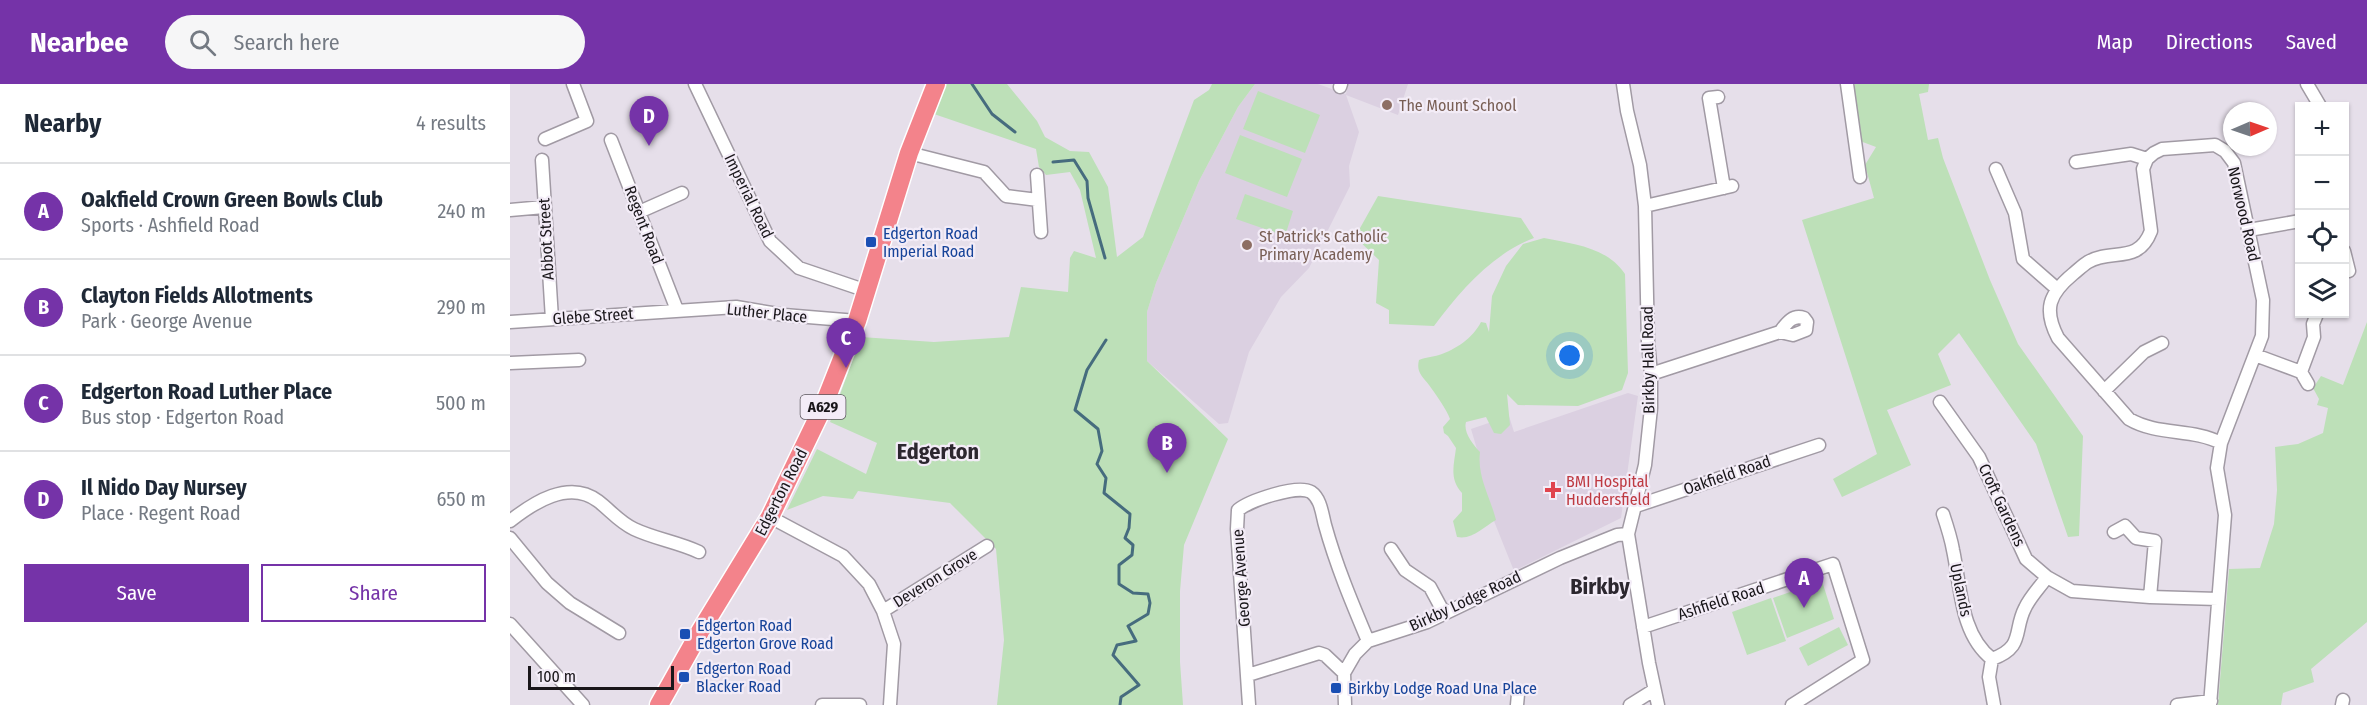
<!DOCTYPE html>
<html lang="en">
<head>
<meta charset="utf-8">
<style>
  body { margin:0; font-family:"Fira Sans Condensed",sans-serif; background:#f6f6f7; color:#1f2937 }
  .controls { position:absolute; right:18px; top:18px; display:grid; overflow:hidden; border-radius:0px; box-shadow:0 2px 4px #0004 }
  .controls button { width:54px; height:54px; display:grid; place-items:center; padding:0; border:0; border-bottom:2px solid #e0e1e3; background:#fff; color:#1f2937; font:30px sans-serif }
  .compass { position:absolute; left:1713px; top:18px; width:54px; height:54px; border-radius:50%; background:#fff; box-shadow:0 2px 4px #0004; rotate:88deg }
  .scale { position:absolute; left:18px; bottom:15px; width:146px; box-sizing:border-box; padding-left:6px; border:3px solid #19161a; border-top:0; font-size:16px; line-height:21px; white-space:nowrap; color:#19161a; -webkit-text-stroke:4px #f3ecf7; paint-order:stroke }
  .you { position:absolute; left:1060px; top:272px; width:21px; height:21px; margin:-15px; border:4px solid #fff; border-radius:50%; background:#1a73e8; box-shadow:0 0 0 9px #1a73e833 }
  .badge { display:grid; place-items:center; width:39px; height:39px; border-radius:50%; background:#7533a8; color:#fff; font-size:20px; font-weight:700 }
  .pin { position:absolute; translate:-50% -50px; filter:drop-shadow(0 2px 3px #0008) }
  .pin::after { content:''; position:absolute; top:32px; width:21px; height:18px; background:inherit; clip-path:polygon(0 0,100% 0,50% 100%) }
  .list { margin:0; padding:0; list-style:none }
  h2 { display:flex; justify-content:space-between; align-items:center; height:78px; margin:0; padding:0 24px; font-size:26px }
  h2 small { font-size:20px; font-weight:400; color:#747a83 }
  .list li { display:grid; grid-template-columns:39px 1fr auto; gap:18px; align-items:center; box-sizing:border-box; height:96px; padding:0 24px; border-top:2px solid #e0e1e3 }
  .list b { display:block; font-size:22px; white-space:nowrap }
  .list p { margin:0; font-size:20px; white-space:nowrap; color:#747a83 }
  .list em { font-size:20px; font-style:normal; color:#747a83 }
  .actions { display:flex; gap:12px; padding:18px 24px }
  .actions a { flex:1; padding:14px 0; border:2px solid #7533a8; border-radius:0px; text-align:center; font-size:21px; color:#7533a8 }
  .actions .main { background:#7533a8; color:#fff }
  .icon { flex:none; width:33px; height:33px; fill:none; stroke:currentColor; stroke-width:2; stroke-linecap:round; stroke-linejoin:round }
  .map { position:relative; flex:none; width:1857px; height:621px; overflow:hidden }
  header { display:flex; align-items:center; gap:36px; box-sizing:border-box; height:84px; padding:0 30px; background:#7533a8; color:#fff }
  header strong { font-size:28px }
  nav { display:flex; gap:33px; margin-inline-start:auto; font-size:21px }
  .search { width:420px; height:54px; background:#f6f6f7; display:flex; align-items:center; gap:15px; box-sizing:border-box; padding:0 21px; border-radius:33px; color:#747a83; font-size:22px }
  main { display:flex }
  aside { flex:1; background:#fff }
  .map>svg:first-child { display:block }
  .built { fill:#dbd0e1 }
  .green { fill:#bde0b8 }
  .lines { fill:none; stroke-linecap:round; stroke-linejoin:round }
  .stream { stroke:#466c7e; stroke-width:3 }
  .minor-casing { stroke:#a19aa4; stroke-width:15 }
  .highway-casing { stroke:#fff; stroke-width:21 }
  .minor { stroke:#fff; stroke-width:12 }
  .highway { stroke:#f3838b; stroke-width:18 }
  .education-dot { fill:#8d6e63; stroke:#f3ecf7; stroke-width:2 }
  .transit-dot { fill:#1a4fb4; stroke:#f3ecf7; stroke-width:2 }
  .health-dot { fill:#e0444e; stroke:#f3ecf7; stroke-width:2 }
  .labels { text-anchor:middle; dominant-baseline:central; stroke-width:4.5; stroke-linejoin:round; paint-order:stroke }
  .shield { fill:#f3ecf7; stroke:#5a565c; stroke-width:1.5 }
  .shield-label { font-size:15px; font-weight:bold; fill:#19161a }
  .education-label { font-size:16px; fill:#785e54; stroke:#f3ecf7; text-anchor:start }
  .street-label { font-size:16px; fill:#19161a; stroke:#f3ecf7 }
  .transit-label { font-size:16px; fill:#164399; stroke:#f3ecf7; text-anchor:start }
  .health-label { font-size:16px; fill:#be3a42; stroke:#f3ecf7; text-anchor:start }
  .district-label { font-size:22px; font-weight:bold; fill:#2c272f; stroke:#f3ecf7 }
</style>
</head>
<body>
<header>
<strong>Nearbee</strong>
<div class="search"><svg class="icon" aria-label="search" viewBox="0 0 24 24"><circle cx="10" cy="10" r="6"/><path d="M15 15l6 6"/></svg>Search here</div>
<nav><a>Map</a><a>Directions</a><a>Saved</a></nav>
</header>
<main>
<aside>
<h2>Nearby<small>4 results</small></h2>
<ul class="list">
<li><span class="badge">A</span><div><b>Oakfield Crown Green Bowls Club</b><p>Sports · Ashfield Road</p></div><em>240 m</em></li>
<li><span class="badge">B</span><div><b>Clayton Fields Allotments</b><p>Park · George Avenue</p></div><em>290 m</em></li>
<li><span class="badge">C</span><div><b>Edgerton Road Luther Place</b><p>Bus stop · Edgerton Road</p></div><em>500 m</em></li>
<li><span class="badge">D</span><div><b>Il Nido Day Nursey</b><p>Place · Regent Road</p></div><em>650 m</em></li>
</ul>
<div class="actions"><a class="main">Save</a><a>Share</a></div>
</aside>
<div class="map">
<svg width="1857" height="621" viewBox="0 0 1857 621">
  <rect width="100%" height="100%" fill="#e6dfea"/>
  <path class="built" d="M745 0H808L836 10 838 0H898L888 31 836 11 849 48 839 82 840 102 799 184 771 213 739 268 718 339 709 340 637 277V228L646 199 689 97 728 23Z
    M1118 309 1128 312 1111 434 1004 487 960 377 969 372 961 345 999 332 1004 348Z"/>
  <path class="green" d="M436 0H497L527 37 535 53 560 67 579 68 598 103 607 173 633 153 684 16 699 6 702 0H745L728 23 689 97 646 199 637 228V277L718 355 674 461 670 507V578L673 621H487L494 556 486 465 440 419 348 407 343 415 313 412 277 426 307 365 356 390 367 359 320 338 351 253 424 258 499 253 511 203 558 208 560 174 564 167 586 174 570 106 560 88 536 91 529 83 526 65 424 30Z
    M1345 0H1419L1418 8 1409 10 1418 56 1428 54 1433 74 1480 196 1508 260 1573 352 1569 452 1558 453 1526 360 1449 249 1428 270 1441 301 1377 326 1401 381 1332 413 1323 395 1367 370 1292 136 1364 114 1355 81 1366 63 1350 57 1344 9Z
    M748 7 810 31 795 69 733 45Z
    M730 51 792 75 777 113 715 89Z
    M735 110 783 127 775 152 726 135Z
    M868 112 1011 134 1024 154C982 170 950 207 924 242L879 240V226L866 219 869 176 845 153Z
    M1034 154C1063 160 1097 163 1115 190L1118 289 1112 306 1068 322 1008 321 997 310 1000 341 991 350 984 349 976 333 956 338C953 348 963 361 970 368 967 393 980 412 986 436 973 443 963 456 947 453L943 437 952 427V409C939 395 944 381 946 364L938 352 934 349 933 343 940 335C937 326 925 309 919 301 912 292 906 288 909 276 916 273 922 273 929 271 945 266 963 254 971 238L976 239 979 248 982 212 996 182 1013 160Z
    M1857 238V538L1801 585 1804 598 1773 609 1771 621H1708L1719 485 1750 484 1764 440 1767 406 1765 363 1788 360 1813 349 1818 324 1807 321 1809 315 1803 304 1811 292 1833 301Z
    M1312 497 1324 535 1277 554 1263 514Z
    M1261 514 1276 557 1237 571 1222 528Z
    M1329 543 1338 561 1298 582 1289 564Z"/>
  <g class="lines">
    <path class="stream" d="M462 0 482 30 505 48
      M543 78 564 76 577 97 578 114 595 174
      M596 256 577 286 565 326 588 345 592 367 587 380 596 394 594 409 620 430 619 444 615 454 623 461 622 471 609 481V500L623 509 638 510 640 519 638 530 618 542 626 557 607 561 603 571 629 601 611 613 610 621"/>
    <g class="minor-casing">
      <path id="minor" d="M185 0 260 157 289 184 357 207
        M1113 0 1117 27 1130 81 1135 122 1138 258 1141 290V324L1135 381 1118 450 1139 579 1148 621
        M1337 0 1350 93
        M1797 0 1810 22
        M830 3 831 0
        M1208 13 1199 14 1214 104
        M35 55 77 37 63 0
        M101 56 167 226
        M399 69 474 88 496 112 528 116
        M32 76 42 235
        M1566 78 1621 70 1637 75
        M1486 85 1505 129 1513 175 1546 204
        M527 91 531 148
        M1135 122 1222 102
        M0 126 34 123
        M129 128 172 109
        M1739 146 1790 137
        M1834 167 1839 187
        M0 238 226 223 274 231 347 237
        M1745 271 1791 288 1804 253 1803 240 1807 230
        M0 279 69 276
        M1791 288 1798 300
        M1141 290 1270 248C1276 240 1282 230 1294 234L1297 238 1296 246 1283 251 1270 248
        M1594 307 1634 268 1652 259
        M1430 318 1469 373 1516 475 1537 493 1562 507 1640 513 1708 515
        M1126 422 1309 361
        M1433 430C1437 442 1441 454 1443 466 1451 503 1450 550 1482 575 1515 563 1503 547 1515 524 1520 513 1530 503 1537 493
        M260 433 333 472 359 500 373 527 384 560 380 621
        M0 437C23 419 59 395 88 417 100 426 109 438 124 445 145 455 168 458 189 468
        M1604 448 1615 442 1626 454 1645 457 1640 513
        M0 454 37 499 60 519 109 549
        M881 465 895 486 920 503 934 529
        M373 527 477 462
        M0 540 73 621
        M1133 543 1323 480 1353 576 1282 621
        M1482 575 1479 593 1484 621
        M738 591 809 569 815 571 834 589
        M312 621H350
        M739 621 727 445 728 426C739 417 787 400 801 408 811 415 812 430 815 441 826 481 842 519 858 557
        M835 621 834 589 845 570 858 557 917 538 1050 474 1107 451 1118 450
        M1007 621 1008 610
        M1120 621 1144 606
        M1667 621 1701 617
        M1700 621 1715 431 1707 384 1711 359 1752 252 1753 216 1724 79 1715 67 1705 61 1652 65 1644 69 1637 75 1633 85 1641 147C1628 181 1602 164 1578 178 1573 181 1568 186 1563 190 1539 210 1533 225 1548 254L1619 335C1648 352 1682 344 1711 359
        M1832 621 1833 616"/>
    </g>
    <g class="highway-casing">
      <path id="highway" d="M149 621 191 546 260 433 313 323 347 237 399 69 426 0"/>
    </g>
    <use href="#minor" class="minor"/>
    <use href="#highway" class="highway"/>
  </g>
  <g class="education-dot">
    <circle cx="877" cy="21" r="6"/>
    <circle cx="737" cy="161" r="6"/>
  </g>
  <g class="transit-dot">
    <rect x="355" y="152" width="12" height="12" rx="3"/>
    <rect x="169" y="544" width="12" height="12" rx="3"/>
    <rect x="168" y="587" width="12" height="12" rx="3"/>
    <rect x="820" y="598" width="12" height="12" rx="3"/>
  </g>
  <path class="health-dot" d="M1040 397h6v6h6v6h-6v6h-6v-6h-6v-6h6z"/>
  <g class="labels">
    <rect class="shield" x="290.5" y="311" width="45" height="24" rx="4.5"/>
    <g class="shield-label">
      <text x="313" y="323">A629</text>
    </g>
    <g class="education-label">
      <text x="889" y="21">The Mount School</text>
      <text x="749" y="152">St Patrick's Catholic<tspan x="749" dy="18">Primary Academy</tspan></text>
    </g>
    <g class="street-label">
      <text transform="translate(239 112) rotate(64)">Imperial Road</text>
      <text transform="translate(1734 130) rotate(77)">Norwood Road</text>
      <text transform="translate(134 141) rotate(69)">Regent Road</text>
      <text transform="translate(36 155) rotate(-93)">Abbot Street</text>
      <text transform="translate(257 229) rotate(6)">Luther Place</text>
      <text transform="translate(83 232) rotate(-4)">Glebe Street</text>
      <text transform="translate(1138 276) rotate(-91)">Birkby Hall Road</text>
      <text transform="translate(1217 391) rotate(-19)">Oakfield Road</text>
      <text transform="translate(271 408) rotate(-63)">Edgerton Road</text>
      <text transform="translate(1492 421) rotate(65)">Croft Gardens</text>
      <text transform="translate(425 494) rotate(-32)">Deveron Grove</text>
      <text transform="translate(731 494) rotate(-94)">George Avenue</text>
      <text transform="translate(1451 506) rotate(78)">Uplands</text>
      <text transform="translate(955 517) rotate(-25)">Birkby Lodge Road</text>
      <text transform="translate(1211 517) rotate(-18)">Ashfield Road</text>
    </g>
    <g class="transit-label">
      <text x="373" y="149">Edgerton Road<tspan x="373" dy="18">Imperial Road</tspan></text>
      <text x="187" y="541">Edgerton Road<tspan x="187" dy="18">Edgerton Grove Road</tspan></text>
      <text x="186" y="584">Edgerton Road<tspan x="186" dy="18">Blacker Road</tspan></text>
      <text x="838" y="604">Birkby Lodge Road Una Place</text>
    </g>
    <g class="health-label">
      <text x="1056" y="397">BMI Hospital<tspan x="1056" dy="18">Huddersfield</tspan></text>
    </g>
    <g class="district-label">
      <text x="428" y="367">Edgerton</text>
      <text x="1090" y="502">Birkby</text>
    </g>
  </g>
</svg>
<div class="controls">
<button>+</button>
<button>−</button>
<button><svg class="icon" aria-label="locate" viewBox="0 0 24 24"><circle cx="12" cy="12" r="6"/><path d="M12 2v4M12 18v4M2 12h4M18 12h4"/></svg></button>
<button><svg class="icon" aria-label="layers" viewBox="0 0 24 24"><path d="M12 4l9 5-9 5-9-5zM3 14l9 5 9-5"/></svg></button>
</div>
<svg class="compass" viewBox="-18 -18 36 36"><path d="M0-13l5 13h-10z" fill="#e53935"/><path d="M0 13l5-13h-10z" fill="#747a83"/></svg>
<div class="scale">100 m</div>
<div class="you"></div>
<div class="pin badge" style="left:1294px;top:524px">A</div>
<div class="pin badge" style="left:657px;top:389px">B</div>
<div class="pin badge" style="left:336px;top:284px">C</div>
<div class="pin badge" style="left:139px;top:62px">D</div>
</div>
</main>
</body>
</html>
